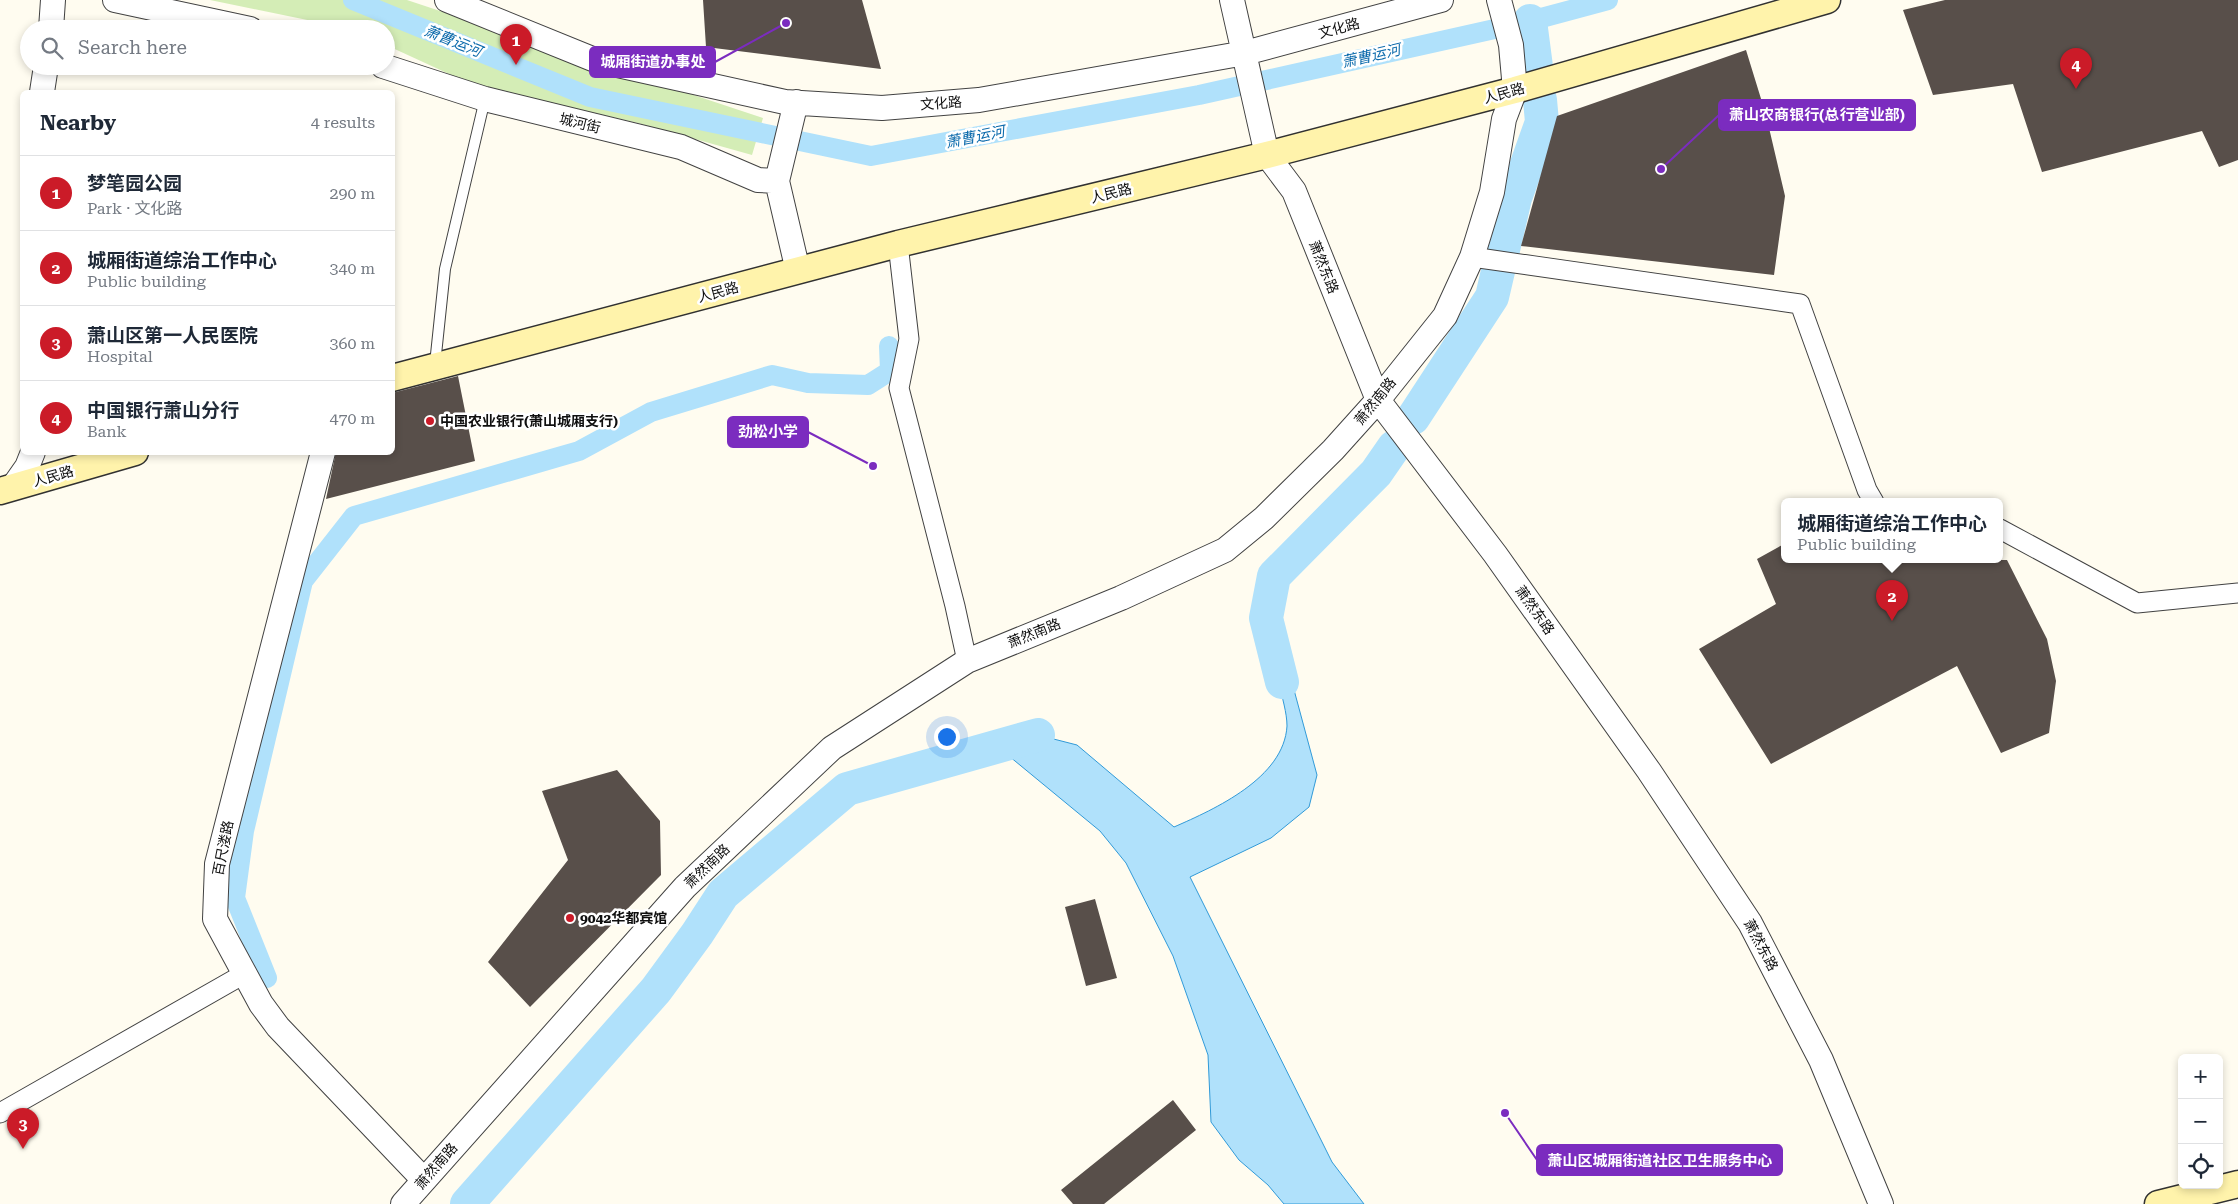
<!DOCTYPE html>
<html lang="en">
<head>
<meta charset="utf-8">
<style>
  body { margin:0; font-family:"Roboto Serif","Noto Sans SC",serif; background:#f2f2f3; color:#1f2937 }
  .controls { position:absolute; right:15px; bottom:15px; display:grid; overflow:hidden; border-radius:8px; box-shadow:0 2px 8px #0003 }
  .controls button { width:45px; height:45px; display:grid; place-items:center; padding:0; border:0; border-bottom:1px solid #e0e1e3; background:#fff; color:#1f2937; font:25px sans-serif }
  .you { position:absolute; left:946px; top:736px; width:18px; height:18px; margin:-12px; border:4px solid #fff; border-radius:50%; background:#1a73e8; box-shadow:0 0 0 8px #1a73e833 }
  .badge { display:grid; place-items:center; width:32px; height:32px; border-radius:50%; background:#cb1b28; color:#fff; font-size:16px; font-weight:700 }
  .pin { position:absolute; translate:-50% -41px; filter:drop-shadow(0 1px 2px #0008) }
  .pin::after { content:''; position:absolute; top:26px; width:18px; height:15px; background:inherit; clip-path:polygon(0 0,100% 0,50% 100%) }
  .popup { position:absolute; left:1781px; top:498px; width:222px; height:65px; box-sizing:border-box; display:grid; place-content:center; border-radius:8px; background:#fff; filter:drop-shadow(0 1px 4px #0005); font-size:16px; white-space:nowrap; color:#747a83 }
  .popup b { font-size:19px; color:#1f2937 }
  .popup::after { content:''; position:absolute; left:50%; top:100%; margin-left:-10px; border:10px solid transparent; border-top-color:#fff }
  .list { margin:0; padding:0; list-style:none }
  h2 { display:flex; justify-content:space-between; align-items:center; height:65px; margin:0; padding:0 20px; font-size:21px }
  h2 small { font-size:16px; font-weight:400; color:#747a83 }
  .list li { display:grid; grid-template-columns:32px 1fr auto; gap:15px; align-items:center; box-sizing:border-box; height:75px; padding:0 20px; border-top:1px solid #e0e1e3 }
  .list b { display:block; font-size:19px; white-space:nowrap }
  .list p { margin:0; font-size:16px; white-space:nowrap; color:#747a83 }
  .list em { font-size:16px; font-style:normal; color:#747a83 }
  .icon { flex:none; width:28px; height:28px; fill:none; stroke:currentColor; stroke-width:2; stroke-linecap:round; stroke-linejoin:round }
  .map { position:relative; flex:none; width:2238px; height:1204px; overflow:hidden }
  .search { position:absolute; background:#fff; box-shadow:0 2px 8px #0003; left:20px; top:20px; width:375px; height:55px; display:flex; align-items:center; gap:12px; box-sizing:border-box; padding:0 18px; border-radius:28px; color:#747a83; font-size:19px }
  .panel { position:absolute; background:#fff; box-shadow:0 2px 8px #0003; left:20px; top:90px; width:375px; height:365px; border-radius:8px }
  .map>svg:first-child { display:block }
  .green { fill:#d4edb6 }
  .water { fill:#b0e1fb; stroke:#319ad8 }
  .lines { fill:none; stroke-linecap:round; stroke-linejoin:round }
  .canal { stroke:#b0e1fb; stroke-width:20 }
  .river { stroke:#b0e1fb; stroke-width:34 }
  .building { fill:#584f4a }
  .service-casing { stroke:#424242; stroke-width:12 }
  .minor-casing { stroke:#424242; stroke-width:21 }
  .tertiary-casing { stroke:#424242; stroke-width:26 }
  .secondary-casing { stroke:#313131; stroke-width:29 }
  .service { stroke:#fff; stroke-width:10 }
  .minor { stroke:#fff; stroke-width:19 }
  .tertiary { stroke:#fff; stroke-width:24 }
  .secondary { stroke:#fff3ab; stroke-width:26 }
  .poi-dot { fill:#cb1b28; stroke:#fff; stroke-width:2 }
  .labels { text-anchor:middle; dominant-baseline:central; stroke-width:5; stroke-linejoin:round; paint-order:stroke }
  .street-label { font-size:14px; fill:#0f0f0f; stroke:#fff }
  .poi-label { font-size:14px; font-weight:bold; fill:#0f0f0f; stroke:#fff; text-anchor:start }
  .water-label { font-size:15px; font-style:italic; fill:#0d6bac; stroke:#fff }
  .leader { fill:none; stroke:#7b2cbf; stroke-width:2 }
  .callout-dot { fill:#7b2cbf; stroke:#fff; stroke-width:2 }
  .callout { fill:#7b2cbf; stroke:#7b2cbf; stroke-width:2 }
  .callout-label { font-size:15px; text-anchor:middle; font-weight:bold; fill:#fff }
</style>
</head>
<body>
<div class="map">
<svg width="2238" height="1204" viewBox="0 0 2238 1204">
  <rect width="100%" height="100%" fill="#fffcf0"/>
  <path class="green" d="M210 0H407L763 118 752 155 638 123 473 85 386 45V29H351Z"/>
  <path class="water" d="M1290 675 1317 775 1309 807 1271 838 1190 877 1332 1162 1364 1204H1284L1268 1185 1239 1160 1211 1122 1208 1055 1173 956 1126 863 1100 831 998 747 1038 735 1077 745 1174 827C1215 809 1284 778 1287 726 1287 713 1282 697 1279 684Z"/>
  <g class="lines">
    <path class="canal" d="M353 0 590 97 871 156 1199 95 1530 21 1608 0
      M267 978 235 898 244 831 303 581 354 516 579 451 651 412 772 375 808 383 868 385 890 371 889 346"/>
    <path class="river" d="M1530 21 1536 67
      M1413 418 1492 297 1515 198 1542 122 1540 100
      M1282 682 1266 618 1274 576 1376 473 1394 447
      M467 1204 656 990 697 934 723 894 847 789 1038 735"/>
  </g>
  <path class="building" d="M703 0H862L881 69 706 47Z
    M1945 0H2238V160L2219 167 2202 131 2042 172 2013 84 1933 95 1903 10Z
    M1746 50 1766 115 1785 196 1774 275 1521 246 1557 116Z
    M458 376 475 461 326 499 336 452H392V393Z
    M1784 544V560H2007L2047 639 2056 681 2049 733 2001 753 1957 666 1771 764 1699 649 1776 604 1757 559Z
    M617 770 660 821 661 875 530 1007 488 962 568 860 542 791Z
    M1095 899 1117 978 1086 986 1065 907Z
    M1173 1100 1196 1130 1104 1204H1073L1061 1190Z"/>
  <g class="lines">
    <g class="service-casing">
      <path id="service" d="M435 364 445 269 485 99"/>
    </g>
    <g class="minor-casing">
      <path id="minor" d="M898 244 909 339 899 388 955 606 967 661
        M1472 257 1800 304 1867 490 1874 502
        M2000 529 2137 603 2238 593
        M0 1113 244 974"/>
    </g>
    <g class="tertiary-casing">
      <path id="tertiary" d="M115 0 250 29
        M447 0 595 60 785 102 882 108 979 100 1245 53 1441 0
        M1232 0 1267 155 1294 191 1378 400 1495 554 1649 771 1750 923 1821 1060 1881 1204
        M51 29 53 0
        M383 66 485 99 681 147 758 180 777 181
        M42 92 46 66
        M796 102 777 181 798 271
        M323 452 217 864 215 919 261 1004 278 1027 423 1179
        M13 487 27 467 33 452
        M403 1204 685 887 832 748 967 661 1121 598 1225 550 1264 518 1333 450 1378 400 1445 316 1472 257 1492 192 1504 119 1515 90 1511 45 1499 0"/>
    </g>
    <g class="secondary-casing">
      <path id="secondary" d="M392 378 898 244 1267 155 1515 90 1827 0
        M0 491 135 452
        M2158 1204 2238 1184"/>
    </g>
    <use href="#service" class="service"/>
    <use href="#minor" class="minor"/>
    <use href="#tertiary" class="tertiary"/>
    <use href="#secondary" class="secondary"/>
  </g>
  <g class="poi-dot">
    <circle cx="430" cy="421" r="5"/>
    <circle cx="570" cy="918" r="5"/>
  </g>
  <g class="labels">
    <g class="street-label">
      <text transform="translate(1339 28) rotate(-15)">文化路</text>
      <text transform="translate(1504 93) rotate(-15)">人民路</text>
      <text transform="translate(941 103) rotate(-4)">文化路</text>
      <text transform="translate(580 123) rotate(14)">城河街</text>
      <text transform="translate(1111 193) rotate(-14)">人民路</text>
      <text transform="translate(1324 267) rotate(68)">萧然东路</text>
      <text transform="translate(718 292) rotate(-15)">人民路</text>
      <text transform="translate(1375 401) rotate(-51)">萧然南路</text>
      <text transform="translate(53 476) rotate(-16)">人民路</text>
      <text transform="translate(1535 610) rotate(55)">萧然东路</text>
      <text transform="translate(1034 633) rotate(-22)">萧然南路</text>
      <text transform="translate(223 848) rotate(-79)">百尺溇路</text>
      <text transform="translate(707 866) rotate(-44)">萧然南路</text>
      <text transform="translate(1761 945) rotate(62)">萧然东路</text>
      <text transform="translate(436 1166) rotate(-49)">萧然南路</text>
    </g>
    <g class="poi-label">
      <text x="440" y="421">中国农业银行(萧山城厢支行)</text>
      <text x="580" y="918">9042华都宾馆</text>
    </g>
    <g class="water-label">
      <text transform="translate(453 41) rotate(22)">萧曹运河</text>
      <text transform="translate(1371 56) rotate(-13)">萧曹运河</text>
      <text transform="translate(975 137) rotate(-11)">萧曹运河</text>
    </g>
  </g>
  <path class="leader" d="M786 23L715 62M1661 169L1719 115M873 466L808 432M1505 1113L1537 1160"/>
  <g class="callout-dot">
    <circle cx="786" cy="23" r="5"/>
    <circle cx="1661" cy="169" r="5"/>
    <circle cx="873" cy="466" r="5"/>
    <circle cx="1505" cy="1113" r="5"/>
  </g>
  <g class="callout">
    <rect x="590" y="47" width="125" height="30" rx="5"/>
    <rect x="1719" y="100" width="196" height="30" rx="5"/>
    <rect x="728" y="417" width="80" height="30" rx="5"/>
    <rect x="1537" y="1145" width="245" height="30" rx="5"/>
  </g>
  <g class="callout-label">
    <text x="653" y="67">城厢街道办事处</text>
    <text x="1817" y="120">萧山农商银行(总行营业部)</text>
    <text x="768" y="437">劲松小学</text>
    <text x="1660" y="1166">萧山区城厢街道社区卫生服务中心</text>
  </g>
</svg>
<div class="controls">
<button>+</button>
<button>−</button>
<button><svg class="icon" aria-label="locate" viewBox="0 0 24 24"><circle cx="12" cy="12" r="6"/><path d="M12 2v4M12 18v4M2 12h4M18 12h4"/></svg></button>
</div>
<div class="you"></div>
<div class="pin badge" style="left:516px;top:65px">1</div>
<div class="pin badge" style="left:1892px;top:621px">2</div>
<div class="popup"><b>城厢街道综治工作中心</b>Public building</div>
<div class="pin badge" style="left:23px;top:1149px">3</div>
<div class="pin badge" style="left:2076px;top:89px">4</div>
<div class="search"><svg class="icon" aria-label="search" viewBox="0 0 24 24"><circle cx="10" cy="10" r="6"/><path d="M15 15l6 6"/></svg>Search here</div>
<section class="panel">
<h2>Nearby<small>4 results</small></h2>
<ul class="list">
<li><span class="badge">1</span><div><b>梦笔园公园</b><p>Park · 文化路</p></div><em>290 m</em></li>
<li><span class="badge">2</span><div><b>城厢街道综治工作中心</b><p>Public building</p></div><em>340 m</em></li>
<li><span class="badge">3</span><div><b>萧山区第一人民医院</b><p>Hospital</p></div><em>360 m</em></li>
<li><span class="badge">4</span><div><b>中国银行萧山分行</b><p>Bank</p></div><em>470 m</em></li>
</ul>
</section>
</div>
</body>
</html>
